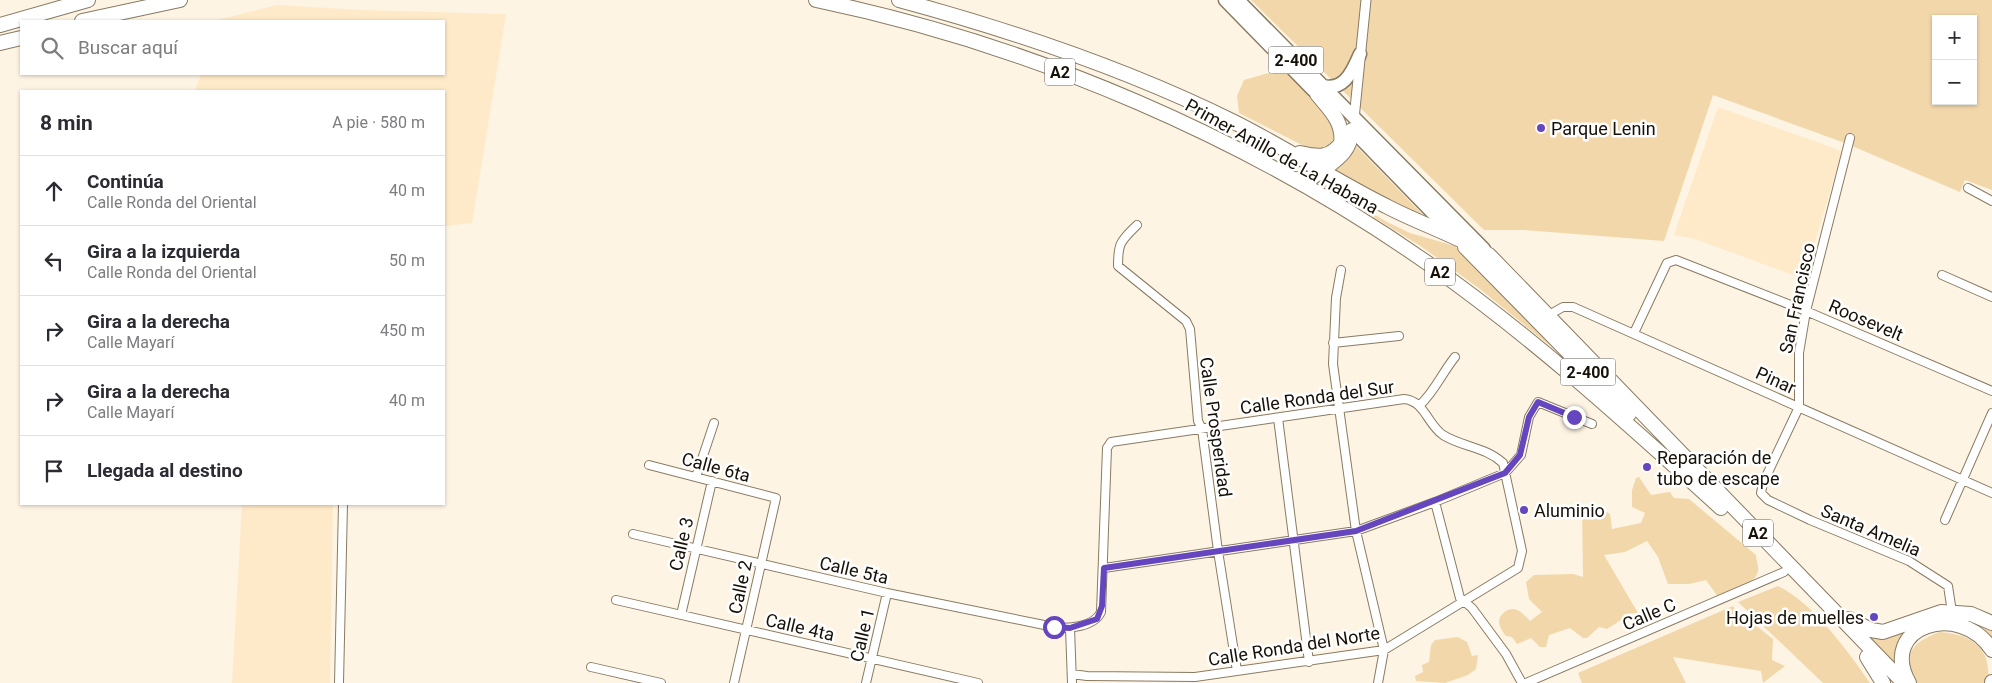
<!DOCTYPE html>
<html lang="es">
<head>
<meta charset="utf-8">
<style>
  body { margin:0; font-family:Roboto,sans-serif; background:#f2f2f3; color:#2b2b33 }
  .controls { position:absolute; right:15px; top:15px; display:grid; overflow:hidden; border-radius:0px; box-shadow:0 1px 4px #0004 }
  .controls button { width:45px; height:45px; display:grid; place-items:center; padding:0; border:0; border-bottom:1px solid #e1e1e2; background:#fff; color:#2b2b33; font:25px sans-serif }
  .stop { position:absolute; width:15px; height:15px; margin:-11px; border:4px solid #6646be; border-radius:50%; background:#fff }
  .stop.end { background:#6646be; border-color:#fff; box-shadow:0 1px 5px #0008 }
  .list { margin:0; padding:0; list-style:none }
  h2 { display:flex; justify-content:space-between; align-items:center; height:65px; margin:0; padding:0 20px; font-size:21px }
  h2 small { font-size:16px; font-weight:400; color:#7c7c81 }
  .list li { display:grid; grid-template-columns:32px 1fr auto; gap:15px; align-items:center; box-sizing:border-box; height:70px; padding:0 20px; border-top:1px solid #e1e1e2 }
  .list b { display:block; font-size:19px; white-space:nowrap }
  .list p { margin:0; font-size:16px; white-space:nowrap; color:#7c7c81 }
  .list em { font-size:16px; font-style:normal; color:#7c7c81 }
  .icon { flex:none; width:28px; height:28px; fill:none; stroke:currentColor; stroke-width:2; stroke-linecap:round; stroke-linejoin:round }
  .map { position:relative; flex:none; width:1992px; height:683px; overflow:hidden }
  .search { position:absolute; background:#fff; box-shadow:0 1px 4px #0004; left:20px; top:20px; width:425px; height:55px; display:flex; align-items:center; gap:12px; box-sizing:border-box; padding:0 18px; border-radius:0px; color:#7c7c81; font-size:19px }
  .panel { position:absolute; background:#fff; box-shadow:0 1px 4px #0004; left:20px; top:90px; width:425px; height:415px; border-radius:0px }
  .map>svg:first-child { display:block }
  .built { fill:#feeac8 }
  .green { fill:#f2d7aa; fill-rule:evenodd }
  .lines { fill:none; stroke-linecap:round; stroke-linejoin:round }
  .minor-casing { stroke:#897b62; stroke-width:10 }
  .tertiary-casing { stroke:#897b62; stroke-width:11 }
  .trunk-casing { stroke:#897b62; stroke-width:15 }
  .motorway-casing { stroke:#897b62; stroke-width:16 }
  .minor { stroke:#fff; stroke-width:8 }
  .tertiary { stroke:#fff; stroke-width:9 }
  .trunk { stroke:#fff; stroke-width:12 }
  .motorway { stroke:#fff; stroke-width:14 }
  .route { stroke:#6646be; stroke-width:6 }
  .poi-dot { fill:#6646be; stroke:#fff; stroke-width:2 }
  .labels { text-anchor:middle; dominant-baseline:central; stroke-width:5; stroke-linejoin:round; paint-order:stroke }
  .shield { fill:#fff; stroke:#5c5851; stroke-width:1 }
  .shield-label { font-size:16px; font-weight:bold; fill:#161007 }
  .poi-label { font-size:18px; fill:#161007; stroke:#fff; text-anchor:start }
  .street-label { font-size:18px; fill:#161007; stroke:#fff }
</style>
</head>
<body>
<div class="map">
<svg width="1992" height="683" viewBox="0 0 1992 683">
  <rect width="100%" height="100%" fill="#fef4e4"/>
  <path class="built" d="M277 5 361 10 506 14 472 223 444 226V91H195L201 74H444V21H213Z
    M1718 107 1842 151 1804 279 1695 239 1674 235Z
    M242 504H333L330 683H232Z"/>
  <path class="green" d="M1251 0H1992V190L1965 180 1960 192 1845 143 1713 95 1664 241 1523 230H1484ZM1936 19H1973V101H1936Z
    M1282 69C1295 82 1345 122 1332 142 1326 151 1317 149 1308 148L1239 113 1237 96 1244 80Z
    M1353 143 1425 217 1394 205 1334 169Z
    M1316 179 1387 222 1410 233 1455 246 1554 349 1480 289 1422 247 1315 181Z
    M1639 477 1651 495 1670 492 1674 498 1689 499 1756 555C1756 561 1759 566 1758 571 1755 586 1730 592 1718 597L1706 580 1689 584H1668L1658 557 1647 541 1625 552 1604 555 1638 613 1625 614 1624 618 1607 629 1599 627 1587 638H1583L1570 628 1549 635 1546 647H1540L1531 638 1517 644 1512 637 1506 636C1503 632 1499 627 1499 621 1499 614 1510 606 1517 610 1522 612 1526 617 1530 621L1542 612 1529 599 1526 582 1534 575 1573 574 1583 577 1582 507H1599L1610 514 1612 529 1641 523 1645 513 1632 507V490L1636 478Z
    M1778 586C1813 603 1848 651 1870 683H1823L1738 602Z
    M1733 606 1748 628 1754 624 1773 639 1772 660 1785 666 1763 683 1761 671 1673 657 1686 683H1582L1578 673Z
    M1957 615 1992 626V641L1929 621 1897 668 1863 631Z
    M1939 632C1970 634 1992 646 1988 683H1913C1903 652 1911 644 1939 632Z
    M1458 637 1467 642 1472 656 1478 655 1476 669 1468 675 1445 683 1416 681 1415 676 1423 672 1422 665 1429 662 1431 645 1435 640Z"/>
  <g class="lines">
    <g class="minor-casing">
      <path id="minor" d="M1850 138 1806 311 1799 353V407L1763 483 1761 493 1768 500 1810 520 1909 561 1948 586 1952 612
        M1968 188 1992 201
        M1137 225C1121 241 1118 242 1118 266L1186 321 1190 329 1198 421 1202 429 1218 551 1237 671
        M1341 270 1336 298 1333 364 1356 531 1384 650 1378 683
        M1942 275 1992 297
        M1547 316 1563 307H1573L1992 493
        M1634 333 1667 263 1676 260 1806 311 1992 391
        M1333 343 1399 336
        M1420 405C1435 391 1442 373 1455 357
        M1278 418 1309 662
        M649 465 776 498 734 683
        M696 477 714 423
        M1435 502 1460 598 1472 608 1506 654 1522 683
        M1945 520 1992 413
        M633 534 887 593 1054 627C1069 629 1094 627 1101 612L1107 448 1111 442 1404 399C1425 401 1427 424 1443 435 1462 447 1486 447 1503 463L1522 551 1518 568 1384 650 1195 677 1087 676 1072 674
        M1104 568 1356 531 1435 502 1505 473 1521 455 1529 417 1538 402 1592 424
        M616 600 978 683
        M681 615 712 481
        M1070 628 1072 683
        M591 667 661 683
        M339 683 343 504
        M866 683 887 593
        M1526 683 1784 572"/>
    </g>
    <g class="tertiary-casing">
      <path id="tertiary" d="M1354 119 1366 0"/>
    </g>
    <g class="trunk-casing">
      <path id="trunk" d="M1225 0 1313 90
        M1238 0 1484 249
        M1319 85C1343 93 1352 73 1360 54
        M1357 135 1456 237"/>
    </g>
    <g class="motorway-casing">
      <path id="motorway" d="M816 0C1033 45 1252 139 1433 267 1535 339 1628 424 1721 508
        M899 0C1014 31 1127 69 1234 122 1286 148 1334 180 1386 206 1420 224 1456 235 1489 255L1904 683
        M82 21 180 0
        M0 25 88 0
        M0 43 21 38
        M1317 94C1330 110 1344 122 1341 144
        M1300 153C1318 157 1330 159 1342 142
        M1294 179C1308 181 1312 178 1323 170 1339 158 1350 151 1352 130
        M1465 247 1629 414
        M1849 619 1871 630 1883 632 1941 612 1971 614 1992 623
        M1867 657 1883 683
        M1909 683C1877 626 1960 600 1992 650
        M1992 683V682"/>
    </g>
    <use href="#minor" class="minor"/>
    <use href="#tertiary" class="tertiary"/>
    <use href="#trunk" class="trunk"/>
    <use href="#motorway" class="motorway"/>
  </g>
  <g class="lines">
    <path class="route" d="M1054 627 1070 628 1097 619 1102 606 1104 568 1356 531 1505 473 1520 455 1529 417 1538 402 1574 417"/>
  </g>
  <g class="poi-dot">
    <circle cx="1541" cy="128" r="5"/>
    <circle cx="1647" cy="467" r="5"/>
    <circle cx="1524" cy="510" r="5"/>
    <circle cx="1874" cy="617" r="5"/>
  </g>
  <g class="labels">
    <g class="shield">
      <rect x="1268.5" y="46.5" width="55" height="27" rx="4"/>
      <rect x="1045" y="58.5" width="30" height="27" rx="4"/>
      <rect x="1425" y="258.5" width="30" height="27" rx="4"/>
      <rect x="1560.5" y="358.5" width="55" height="27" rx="4"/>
      <rect x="1743" y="519.5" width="30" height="27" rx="4"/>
    </g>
    <g class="shield-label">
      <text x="1296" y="60">2-400</text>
      <text x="1060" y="72">A2</text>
      <text x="1440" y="272">A2</text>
      <text x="1588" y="372">2-400</text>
      <text x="1758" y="533">A2</text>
    </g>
    <g class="poi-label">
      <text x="1551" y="128">Parque Lenin</text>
      <text x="1657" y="457">Reparación de<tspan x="1657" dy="21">tubo de escape</tspan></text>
      <text x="1534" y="510">Aluminio</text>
      <text x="1864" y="617" text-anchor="end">Hojas de muelles</text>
    </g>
    <g class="street-label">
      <text transform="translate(1282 156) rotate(29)">Primer Anillo de La Habana</text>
      <text transform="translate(1797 298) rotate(-78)">San Francisco</text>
      <text transform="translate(1866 320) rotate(23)">Roosevelt</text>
      <text transform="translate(1776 380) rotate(24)">Pinar</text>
      <text transform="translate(1317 397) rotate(-8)">Calle Ronda del Sur</text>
      <text transform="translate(1216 427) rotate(82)">Calle Prosperidad</text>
      <text transform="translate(716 467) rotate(15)">Calle 6ta</text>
      <text transform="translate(1871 530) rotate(23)">Santa Amelia</text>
      <text transform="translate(681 544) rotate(-77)">Calle 3</text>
      <text transform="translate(854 570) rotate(13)">Calle 5ta</text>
      <text transform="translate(740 587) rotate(-78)">Calle 2</text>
      <text transform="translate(1649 614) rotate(-23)">Calle C</text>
      <text transform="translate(800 627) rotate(13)">Calle 4ta</text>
      <text transform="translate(862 635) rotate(-77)">Calle 1</text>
      <text transform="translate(1294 646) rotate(-9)">Calle Ronda del Norte</text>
    </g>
  </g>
</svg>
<div class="controls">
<button>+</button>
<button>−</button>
</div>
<div class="stop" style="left:1054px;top:627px"></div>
<div class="stop end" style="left:1574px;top:417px"></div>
<div class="search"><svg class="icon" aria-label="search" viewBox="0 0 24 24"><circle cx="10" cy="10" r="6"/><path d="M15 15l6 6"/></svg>Buscar aquí</div>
<section class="panel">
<h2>8 min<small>A pie · 580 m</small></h2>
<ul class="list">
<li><svg class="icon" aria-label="ahead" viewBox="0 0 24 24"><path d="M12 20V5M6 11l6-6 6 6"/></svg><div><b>Continúa</b><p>Calle Ronda del Oriental</p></div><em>40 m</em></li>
<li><svg class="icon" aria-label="left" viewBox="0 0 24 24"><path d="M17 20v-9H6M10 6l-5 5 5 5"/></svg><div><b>Gira a la izquierda</b><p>Calle Ronda del Oriental</p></div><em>50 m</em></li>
<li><svg class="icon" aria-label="right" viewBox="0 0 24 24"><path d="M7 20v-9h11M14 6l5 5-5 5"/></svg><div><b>Gira a la derecha</b><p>Calle Mayarí</p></div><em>450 m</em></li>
<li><svg class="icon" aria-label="right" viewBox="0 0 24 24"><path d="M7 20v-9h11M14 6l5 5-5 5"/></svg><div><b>Gira a la derecha</b><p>Calle Mayarí</p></div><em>40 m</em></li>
<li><svg class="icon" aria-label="arrive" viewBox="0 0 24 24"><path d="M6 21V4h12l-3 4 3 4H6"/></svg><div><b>Llegada al destino</b></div></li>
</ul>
</section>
</div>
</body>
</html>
